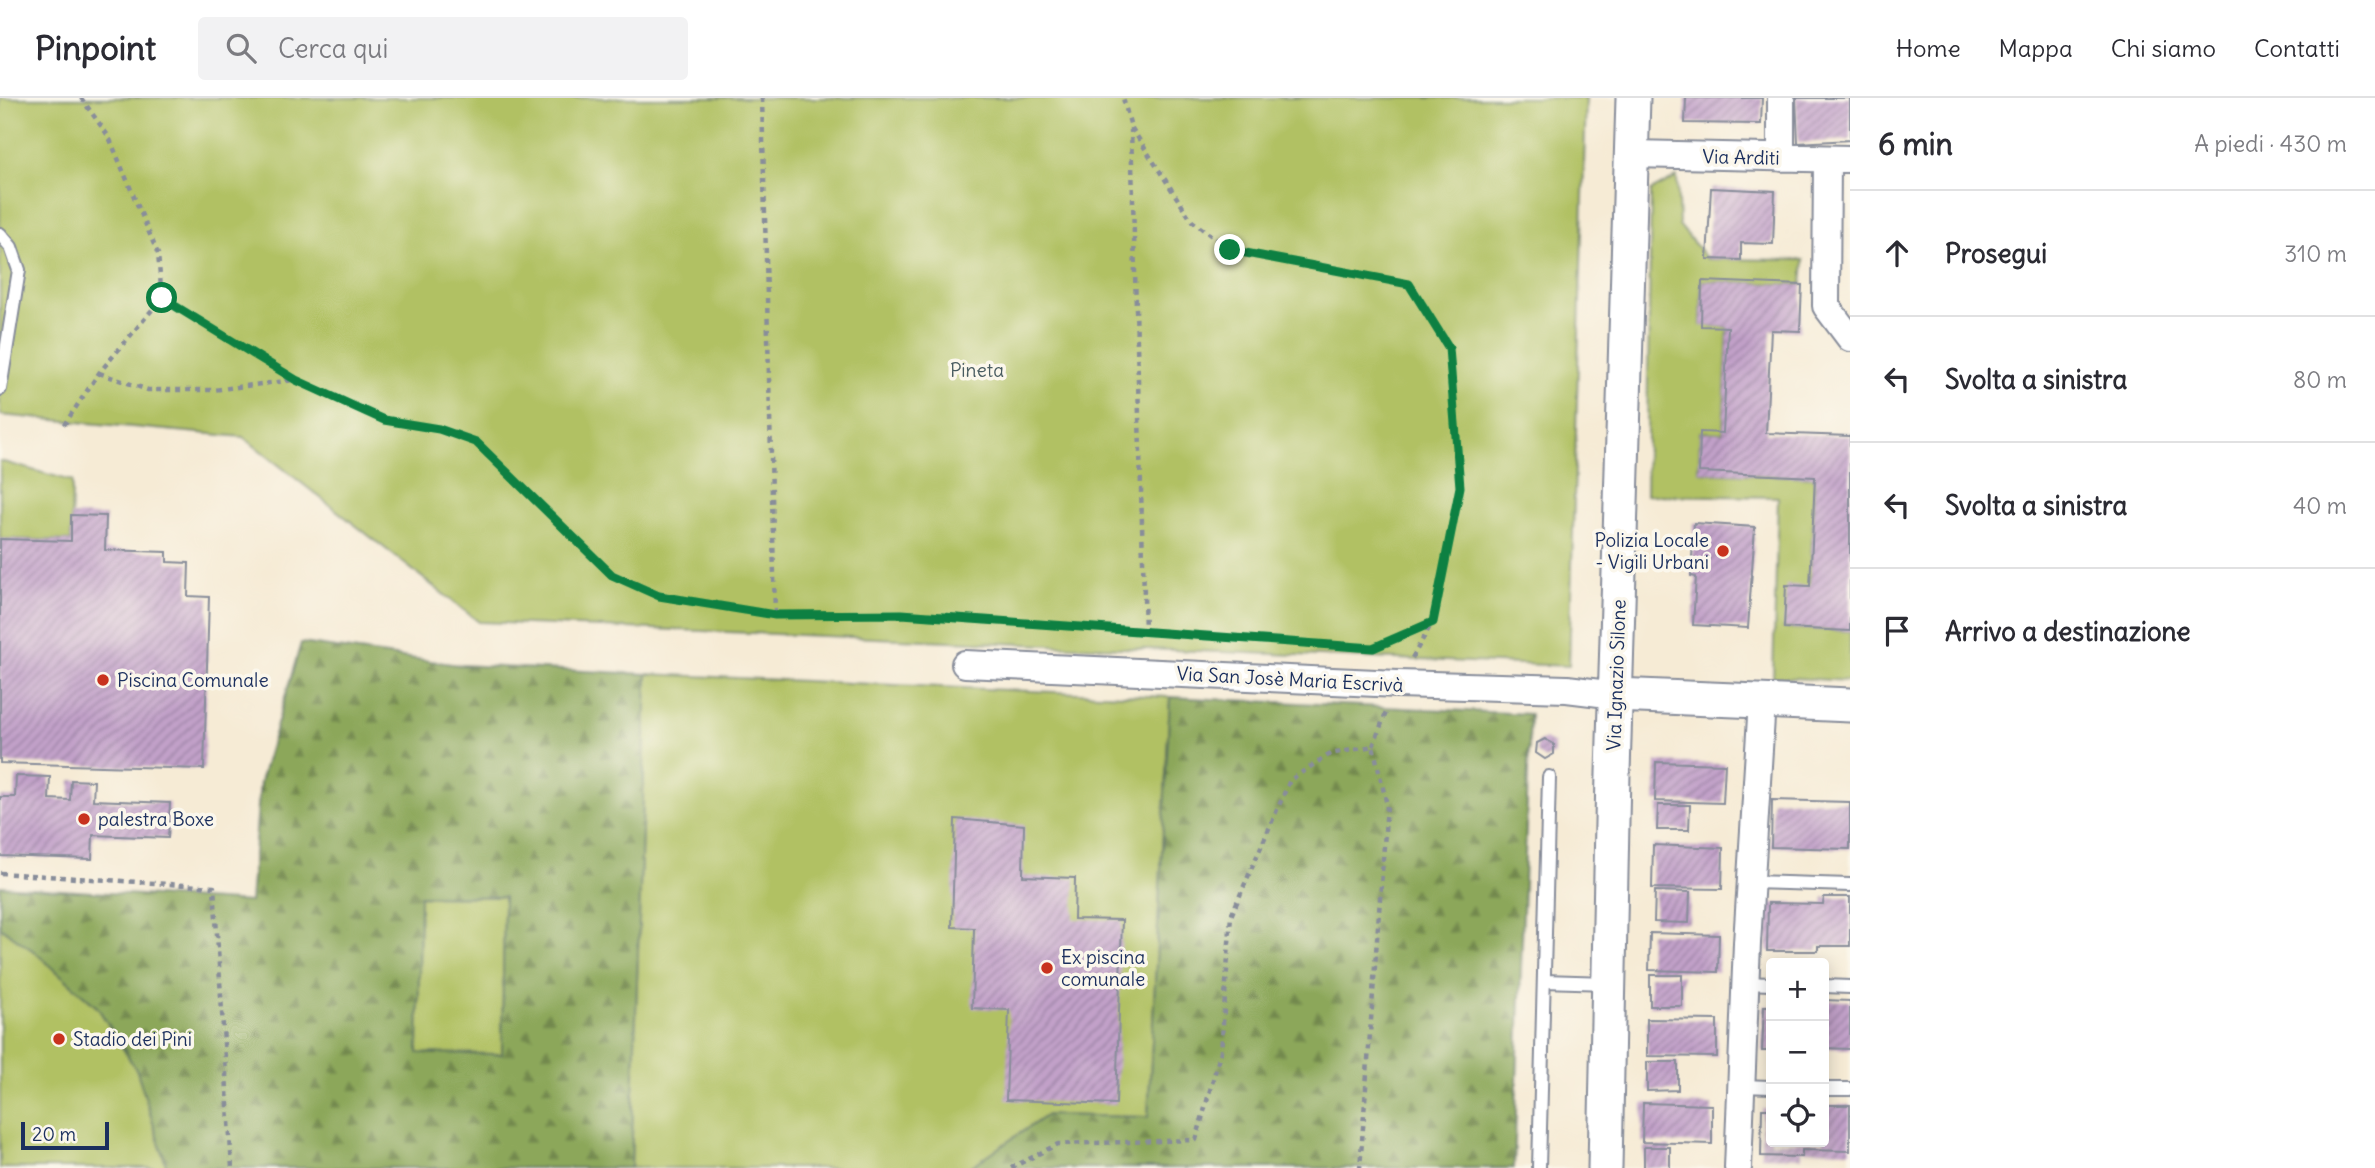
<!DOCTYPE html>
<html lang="it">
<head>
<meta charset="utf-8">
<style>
  body { margin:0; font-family:Delius,sans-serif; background:#f2f2f3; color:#2b2b33 }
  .controls { position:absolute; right:21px; bottom:21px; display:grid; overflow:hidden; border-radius:7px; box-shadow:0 4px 18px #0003 }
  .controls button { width:63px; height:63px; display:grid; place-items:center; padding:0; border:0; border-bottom:2px solid #e1e1e2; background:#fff; color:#2b2b33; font:35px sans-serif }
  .scale { position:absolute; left:21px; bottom:18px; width:88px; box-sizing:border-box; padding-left:7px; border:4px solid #1b2f5e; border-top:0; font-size:19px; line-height:24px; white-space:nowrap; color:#1b2f5e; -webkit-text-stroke:5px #fbf7ec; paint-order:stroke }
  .stop { position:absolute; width:21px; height:21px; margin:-16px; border:5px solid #0b8043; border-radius:50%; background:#fff }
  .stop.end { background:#0b8043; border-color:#fff; box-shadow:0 2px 7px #0008 }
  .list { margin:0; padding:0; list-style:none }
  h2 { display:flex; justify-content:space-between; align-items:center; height:91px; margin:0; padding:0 28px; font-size:30px }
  h2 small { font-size:23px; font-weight:400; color:#7c7c81 }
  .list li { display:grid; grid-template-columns:46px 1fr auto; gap:21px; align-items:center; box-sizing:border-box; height:126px; padding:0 28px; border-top:2px solid #e1e1e2 }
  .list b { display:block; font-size:26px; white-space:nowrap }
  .list em { font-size:23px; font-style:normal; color:#7c7c81 }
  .icon { flex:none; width:38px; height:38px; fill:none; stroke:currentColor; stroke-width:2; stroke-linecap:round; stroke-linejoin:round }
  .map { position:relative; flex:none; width:1850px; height:1070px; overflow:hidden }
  header { display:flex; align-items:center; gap:42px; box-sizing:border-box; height:98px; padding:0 35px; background:#fff; border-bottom:2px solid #e1e1e2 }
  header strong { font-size:33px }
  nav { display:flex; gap:38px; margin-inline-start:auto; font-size:24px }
  .search { width:490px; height:63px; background:#f2f2f3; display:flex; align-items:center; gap:18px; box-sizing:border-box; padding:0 24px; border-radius:7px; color:#7c7c81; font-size:26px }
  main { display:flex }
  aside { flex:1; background:#fff }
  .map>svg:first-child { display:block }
  .green { fill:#b1c164; stroke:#667861; stroke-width:2 }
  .forest { fill:url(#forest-firs); stroke:#546b5c; stroke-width:2; fill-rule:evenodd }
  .building { fill:url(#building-hatch) }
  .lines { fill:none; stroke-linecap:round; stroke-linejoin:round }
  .service-casing { stroke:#888d9a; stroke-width:16 }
  .minor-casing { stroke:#888d9a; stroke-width:30 }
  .tertiary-casing { stroke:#888d9a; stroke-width:37 }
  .path { stroke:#888d9a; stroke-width:4.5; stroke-dasharray:5 5; stroke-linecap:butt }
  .service { stroke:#fff; stroke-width:12 }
  .minor { stroke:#fff; stroke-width:26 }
  .tertiary { stroke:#fff; stroke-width:33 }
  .route { stroke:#0b8043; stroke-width:9 }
  .poi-dot { fill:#c8321e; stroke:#fbf7ec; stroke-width:2.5 }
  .labels { text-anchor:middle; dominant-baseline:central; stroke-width:7; stroke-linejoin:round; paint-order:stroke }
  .street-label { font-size:19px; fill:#1b2f5e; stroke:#fbf7ec }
  .park-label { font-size:19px; fill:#485b60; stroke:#fbf7ec }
  .poi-label { font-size:19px; fill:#1b2f5e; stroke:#fbf7ec; text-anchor:start }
</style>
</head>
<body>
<header>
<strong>Pinpoint</strong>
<div class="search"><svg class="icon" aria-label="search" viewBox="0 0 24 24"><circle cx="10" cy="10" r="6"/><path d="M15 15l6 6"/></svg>Cerca qui</div>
<nav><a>Home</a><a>Mappa</a><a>Chi siamo</a><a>Contatti</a></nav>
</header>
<main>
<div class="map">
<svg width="1850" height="1070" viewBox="0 0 1850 1070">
  <defs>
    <pattern id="forest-firs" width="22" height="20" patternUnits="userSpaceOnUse" patternTransform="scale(1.75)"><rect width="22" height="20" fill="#8ca75a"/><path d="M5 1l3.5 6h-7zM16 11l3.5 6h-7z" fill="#72884e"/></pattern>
    <pattern id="building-hatch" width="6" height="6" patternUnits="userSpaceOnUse" patternTransform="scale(1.75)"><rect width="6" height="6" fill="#c2a1c9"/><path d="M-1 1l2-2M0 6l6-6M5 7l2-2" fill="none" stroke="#9d84a6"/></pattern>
  </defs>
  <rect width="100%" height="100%" fill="#fbf7ec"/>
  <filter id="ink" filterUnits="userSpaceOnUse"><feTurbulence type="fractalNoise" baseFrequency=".0143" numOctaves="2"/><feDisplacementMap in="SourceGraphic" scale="14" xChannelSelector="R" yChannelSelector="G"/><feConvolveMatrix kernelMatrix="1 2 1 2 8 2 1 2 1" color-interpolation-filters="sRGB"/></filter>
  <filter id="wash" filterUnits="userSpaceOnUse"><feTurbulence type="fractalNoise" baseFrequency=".00686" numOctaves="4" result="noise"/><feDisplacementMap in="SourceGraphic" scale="28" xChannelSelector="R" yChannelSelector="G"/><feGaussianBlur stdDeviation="1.57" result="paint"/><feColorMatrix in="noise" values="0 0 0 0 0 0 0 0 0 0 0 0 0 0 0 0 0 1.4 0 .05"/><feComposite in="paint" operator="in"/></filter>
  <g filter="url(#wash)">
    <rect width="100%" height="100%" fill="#f6ebd5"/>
    <path class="green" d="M0 0H1586L1569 568 479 524 243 339 0 317Z
      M1677 79 1679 127 1707 161 1804 162 1802 187 1702 183 1701 227 1728 229 1723 335 1700 334 1699 374 1815 379 1810 488 1784 530 1850 533V583L1773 579 1778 399 1646 397 1651 93Z
      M0 363 72 383 71 443 0 441Z
      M647 576 1170 599 1148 1019 1047 1017 969 1070H631Z
      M420 798 504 799 502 957 418 956Z
      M0 829 35 854 98 910 137 973 167 1070H0Z"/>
    <path class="forest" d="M301 545 459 567 647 576 631 1070H167L137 973 98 910 35 854 0 829V788L250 804 260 684ZM420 798 504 799 502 956 418 955Z
      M1170 599 1530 616 1514 1070H969L1047 1017 1148 1019Z"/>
    <g id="blocks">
      <path class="building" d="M1686 0H1762L1761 26 1685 25Z
        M1796 0H1850V42L1798 45Z
        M1711 90 1775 93 1773 146 1741 145V162L1707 161Z
        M1702 183 1802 187 1800 233 1771 232 1766 335 1850 338V533L1784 530 1786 487 1810 488 1815 379 1699 374 1700 334 1723 335 1728 229 1701 228Z
        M71 417 106 418 105 452 167 454V464L189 465 188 498 209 499 204 671 0 665V441L71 443Z
        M1694 425 1755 429 1748 530 1693 527 1696 479 1691 478Z
        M1545 641 1554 646V656L1545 661 1536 655 1537 645Z
        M1656 664 1725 666 1723 705 1655 703Z
        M16 678 50 679 49 701 70 702 71 682 94 683 93 702 170 705 168 740 93 737 92 761 0 758V699H15Z
        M1772 702 1850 704V751L1771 749Z
        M1658 707H1690L1689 732H1657Z
        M955 721 1024 727 1023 778 1075 780 1074 821 1122 822 1116 1006 1006 1002 1009 912 972 910 974 830 952 829Z
        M1653 747 1723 750 1722 791 1652 790Z
        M1655 793 1690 794 1689 825 1654 824Z
        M1824 799H1850V848H1818V853H1767L1768 805 1823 806Z
        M1650 835 1719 837 1718 874 1649 872Z
        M1650 877H1682V908H1650Z
        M1824 902 1850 903V951L1824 950Z
        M1764 908H1771V953H1762Z
        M1647 921 1717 922V959L1647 958Z
        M1647 964H1678V992L1647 993Z
        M1643 1005 1712 1007V1046L1642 1044Z
        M1824 1007H1850V1053L1802 1052V1059L1761 1058 1762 1011H1771V1044H1824Z
        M1644 1049H1670V1070H1644Z"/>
    </g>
  </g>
  <g filter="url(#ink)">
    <use href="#blocks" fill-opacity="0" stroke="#888d9a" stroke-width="2"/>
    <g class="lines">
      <g class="service-casing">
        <path id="service" d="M0 136 11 149 19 172 0 291
          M1751 784 1850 787
          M1544 883 1607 885
          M1746 885 1771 886
          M1824 888 1850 889
          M1742 988 1771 989
          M1824 991H1850
          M1539 1070 1549 679"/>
      </g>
      <g class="minor-casing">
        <path id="minor" d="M1781 0V60
          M1633 56 1850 61
          M1827 61 1826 208 1850 240
          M965 566 1398 586 1567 591 1616 597
          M1738 1070 1747 845 1762 603"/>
      </g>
      <g class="tertiary-casing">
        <path id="tertiary" d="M1616 597 1850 607
          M1605 1070 1613 675 1633 0"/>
      </g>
      <path class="path" d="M81 0 109 39 158 156 162 200 296 282 384 322 439 331 476 344 612 477 659 498 775 517 902 516 1373 550 1433 524 1460 389 1449 250 1409 186 1230 152 1192 123 1131 29 1123 0
        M762 0 775 517
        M1131 30 1145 534
        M99 275 148 292H213L294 282
        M64 327 99 275 162 200
        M1412 560 1432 525
        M1373 648 1387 612
        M0 775 214 789 232 1070
        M1011 1070 1058 1046 1196 1042 1221 953 1231 818 1290 682 1330 656 1373 648 1387 707 1360 1070"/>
      <use href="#service" class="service"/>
      <use href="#minor" class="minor"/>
      <use href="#tertiary" class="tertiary"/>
    </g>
  </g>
  <g class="lines" filter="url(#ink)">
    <path class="route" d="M162 200 296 282 384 322 439 331 476 344 612 477 659 498 775 517 902 516 1373 550 1433 524 1460 389 1449 250 1409 186 1230 152"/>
  </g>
  <g class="poi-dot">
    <circle cx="1723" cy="453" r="7"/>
    <circle cx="103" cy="582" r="7"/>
    <circle cx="84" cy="721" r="7"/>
    <circle cx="1047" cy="870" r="7"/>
    <circle cx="59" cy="941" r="7"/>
  </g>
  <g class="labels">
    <g class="street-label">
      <text transform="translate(1741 59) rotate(1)">Via Arditi</text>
      <text transform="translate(1616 577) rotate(-88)">Via Ignazio Silone</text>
      <text transform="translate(1290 581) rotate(3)">Via San Josè Maria Escrivà</text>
    </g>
    <g class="park-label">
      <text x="977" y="272">Pineta</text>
    </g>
    <g class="poi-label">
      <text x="1709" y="442" text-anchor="end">Polizia Locale<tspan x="1709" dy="22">- Vigili Urbani</tspan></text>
      <text x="117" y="582">Piscina Comunale</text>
      <text x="98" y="721">palestra Boxe</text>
      <text x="1061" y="859">Ex piscina<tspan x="1061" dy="22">comunale</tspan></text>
      <text x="73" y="941">Stadio dei Pini</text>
    </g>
  </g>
</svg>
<div class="controls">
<button>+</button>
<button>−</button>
<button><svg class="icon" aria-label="locate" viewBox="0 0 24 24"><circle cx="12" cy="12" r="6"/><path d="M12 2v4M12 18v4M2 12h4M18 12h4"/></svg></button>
</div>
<div class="scale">20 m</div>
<div class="stop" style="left:162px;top:200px"></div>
<div class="stop end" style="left:1230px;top:152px"></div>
</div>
<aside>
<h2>6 min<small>A piedi · 430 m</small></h2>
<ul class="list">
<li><svg class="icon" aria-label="ahead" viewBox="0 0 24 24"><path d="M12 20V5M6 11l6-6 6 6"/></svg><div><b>Prosegui</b></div><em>310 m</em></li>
<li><svg class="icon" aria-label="left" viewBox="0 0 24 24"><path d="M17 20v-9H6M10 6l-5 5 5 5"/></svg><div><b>Svolta a sinistra</b></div><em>80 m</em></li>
<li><svg class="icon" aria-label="left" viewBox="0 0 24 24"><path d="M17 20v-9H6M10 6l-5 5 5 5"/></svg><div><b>Svolta a sinistra</b></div><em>40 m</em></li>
<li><svg class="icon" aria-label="arrive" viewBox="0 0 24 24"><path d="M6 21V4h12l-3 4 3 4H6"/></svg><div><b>Arrivo a destinazione</b></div></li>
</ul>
</aside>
</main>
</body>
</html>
